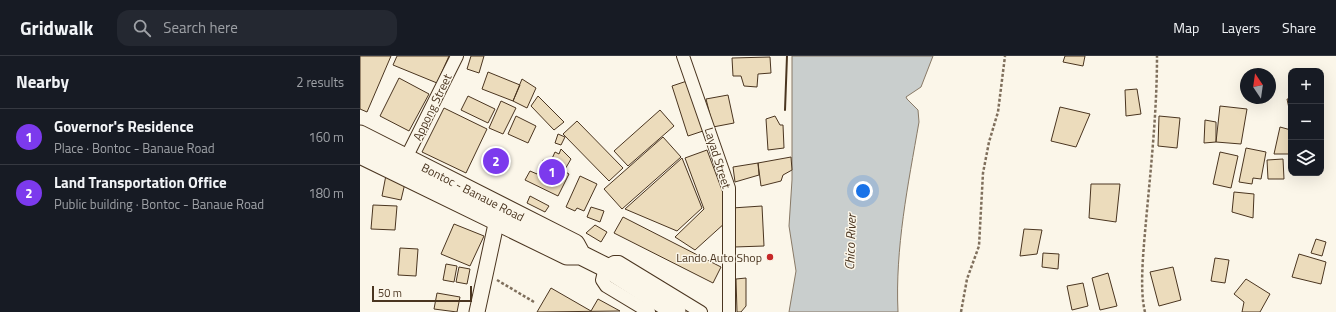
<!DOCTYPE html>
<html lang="en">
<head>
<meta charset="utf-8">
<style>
  body { margin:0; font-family:"Titillium Web",sans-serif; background:#242831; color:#f1f3f6 }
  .controls { position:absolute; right:12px; top:12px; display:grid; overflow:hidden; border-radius:8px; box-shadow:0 4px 16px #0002 }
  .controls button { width:36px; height:36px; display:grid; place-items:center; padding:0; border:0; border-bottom:1px solid #363941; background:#171b24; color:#f1f3f6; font:20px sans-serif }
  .compass { position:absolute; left:880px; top:12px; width:36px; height:36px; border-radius:50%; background:#171b24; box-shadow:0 4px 16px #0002; rotate:347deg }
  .scale { position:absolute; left:12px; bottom:10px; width:100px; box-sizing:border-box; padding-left:4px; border:2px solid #4a3520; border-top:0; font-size:11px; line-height:14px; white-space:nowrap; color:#4a3520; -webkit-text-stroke:3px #fbf6e9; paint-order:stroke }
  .you { position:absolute; left:503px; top:135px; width:14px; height:14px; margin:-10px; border:3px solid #fff; border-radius:50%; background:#1a73e8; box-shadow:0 0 0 6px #1a73e833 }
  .badge { display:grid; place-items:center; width:26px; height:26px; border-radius:50%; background:#7c3aed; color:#fff; font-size:13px; font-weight:700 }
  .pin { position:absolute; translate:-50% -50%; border:2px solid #fff; box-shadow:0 1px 4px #0006 }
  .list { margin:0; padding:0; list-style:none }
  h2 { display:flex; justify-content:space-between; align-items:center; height:52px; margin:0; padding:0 16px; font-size:17px }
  h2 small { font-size:13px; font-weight:400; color:#9ea1a6 }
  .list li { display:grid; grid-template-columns:26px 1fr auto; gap:12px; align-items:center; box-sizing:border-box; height:56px; padding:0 16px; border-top:1px solid #363941 }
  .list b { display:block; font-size:15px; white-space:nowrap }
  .list p { margin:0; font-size:13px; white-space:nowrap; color:#9ea1a6 }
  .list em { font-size:13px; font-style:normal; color:#9ea1a6 }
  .icon { flex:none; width:22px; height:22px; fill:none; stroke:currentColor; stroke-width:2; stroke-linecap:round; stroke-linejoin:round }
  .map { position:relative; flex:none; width:976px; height:256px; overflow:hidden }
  header { display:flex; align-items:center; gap:24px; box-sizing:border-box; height:56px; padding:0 20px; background:#171b24; border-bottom:1px solid #363941 }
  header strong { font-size:19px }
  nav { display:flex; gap:22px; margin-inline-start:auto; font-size:14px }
  .search { width:280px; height:36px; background:#242831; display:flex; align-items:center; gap:10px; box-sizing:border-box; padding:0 14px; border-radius:12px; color:#9ea1a6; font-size:15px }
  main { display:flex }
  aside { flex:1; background:#171b24 }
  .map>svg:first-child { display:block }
  .water { fill:#c9cecd; stroke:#887966 }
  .building { fill:#ecdcbc; stroke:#4a3520 }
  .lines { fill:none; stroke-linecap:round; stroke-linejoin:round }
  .minor-casing { stroke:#4a3520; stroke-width:14 }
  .tertiary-casing { stroke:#4a3520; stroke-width:17 }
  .primary-casing { stroke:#4a3520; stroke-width:21 }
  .path { stroke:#7f6f5c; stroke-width:2.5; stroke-dasharray:3 2; stroke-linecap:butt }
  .minor { stroke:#fbf6e9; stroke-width:12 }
  .tertiary { stroke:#fbf6e9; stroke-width:15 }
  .primary { stroke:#fbf6e9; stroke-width:19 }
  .wall { stroke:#4a3520; stroke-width:2 }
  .poi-dot { fill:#c62828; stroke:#fbf6e9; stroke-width:1.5 }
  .labels { text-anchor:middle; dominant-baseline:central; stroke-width:3; stroke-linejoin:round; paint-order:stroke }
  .street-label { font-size:12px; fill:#4a3520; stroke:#fbf6e9 }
  .poi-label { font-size:12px; fill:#4a3520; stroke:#fbf6e9; text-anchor:end }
  .water-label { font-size:13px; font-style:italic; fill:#4a3520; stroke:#fbf6e9 }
</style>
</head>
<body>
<header>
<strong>Gridwalk</strong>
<div class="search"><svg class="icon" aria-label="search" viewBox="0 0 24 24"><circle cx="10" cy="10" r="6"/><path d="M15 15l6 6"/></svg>Search here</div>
<nav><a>Map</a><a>Layers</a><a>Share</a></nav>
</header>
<main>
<aside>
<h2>Nearby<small>2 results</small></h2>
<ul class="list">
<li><span class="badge">1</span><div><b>Governor's Residence</b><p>Place · Bontoc - Banaue Road</p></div><em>160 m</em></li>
<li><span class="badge">2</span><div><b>Land Transportation Office</b><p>Public building · Bontoc - Banaue Road</p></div><em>180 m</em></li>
</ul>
</aside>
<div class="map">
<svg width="976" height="256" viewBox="0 0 976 256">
  <rect width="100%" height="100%" fill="#fbf6e9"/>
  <path class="water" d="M432 0H573L561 31 546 41 547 43 558 54 559 66C548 129 535 192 538 256H429L436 215 429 170 432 124Z"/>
  <path class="building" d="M0 0H31L7 56 0 53Z
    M37 0H89L77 27 33 9Z
    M111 0H124L119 17 107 13Z
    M705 0H725L723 10 703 6Z
    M410 1 411 17 398 18 397 31 384 30 381 20H373L372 2Z
    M128 16 160 29 153 45 122 33Z
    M39 22 69 38 49 75 20 60Z
    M162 23 176 32 167 52 153 45Z
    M330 24 346 74 328 80 312 30Z
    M777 33 781 58 766 60 765 34Z
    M368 39 374 67 353 71 346 43Z
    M108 40 135 53 128 67 101 54Z
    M178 40 204 66 194 74 171 50Z
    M927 43H931V62Z
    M141 45 156 52 143 78 129 72Z
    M860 50 887 53 881 88 856 86Z
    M700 51 730 58 716 91 691 85Z
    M84 52 127 73 106 117 62 96Z
    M300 54 314 70 268 110 254 95Z
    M156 60 176 70 168 87 148 78Z
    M415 60 420 69H423L424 92 408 94 406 63Z
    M799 60 820 62 817 92 798 90Z
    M845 64 856 66V86L844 87Z
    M217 65 263 112 249 125 203 78Z
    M920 71 931 74V98H914Z
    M198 78 205 81 201 89 195 87Z
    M303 81 321 101 262 153 244 133Z
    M886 92 906 96 901 123 893 122 892 128 879 126Z
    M201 93 211 103 204 115 209 118 198 140 165 124 170 115 177 118 183 104 190 107 195 96 199 98Z
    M347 94 366 145V166L335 194 315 181 344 153 325 102Z
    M860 96 878 100 871 132 853 128Z
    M431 101 432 114 423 119 421 125 401 130 398 107Z
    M322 102 342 152 317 175 265 153Z
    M923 103 924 123H908L907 104Z
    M398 107 399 119 375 126 373 111Z
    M26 119 46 123 41 144 22 140Z
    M220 120 237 128 224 155 217 152 215 155 206 151Z
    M731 128H760L756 166 729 162Z
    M874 136 894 138 893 162 872 156Z
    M170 140 189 150 185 156 167 147Z
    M13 149 37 150 35 174 11 173Z
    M402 150 404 190 374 191 372 152Z
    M231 151 244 155 240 166 227 161Z
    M263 161 361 211 353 227 254 177Z
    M94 168 124 180 110 210 81 198Z
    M235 169 247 176 241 186 226 177Z
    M664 173 682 174 677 198 660 200Z
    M956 183 966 186 962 200 951 197Z
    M40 192 58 193 56 220 38 219Z
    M683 197 699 198 698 213 682 211Z
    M939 198 966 206 961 228 932 221Z
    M855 202 869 204 865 227 851 225Z
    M86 208 97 210 94 226 83 224Z
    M99 211 110 213 107 228 96 226Z
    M813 211 821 244 799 250 790 216Z
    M748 217 757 250 740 254 732 222Z
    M386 222V250L381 256H377L376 223Z
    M886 223 910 238 900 256H882L884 246 874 238Z
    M723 227 728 250 712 254 707 230Z
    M191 232 231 255 238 243 260 255 177 256Z
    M77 237 100 241 97 256 74 253Z"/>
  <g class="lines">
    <g class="minor-casing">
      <path id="minor" d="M323 0 369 132V256
        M43 108 97 0
        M289 256 246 230 242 224 245 211 254 206H259L341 256"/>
    </g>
    <g class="tertiary-casing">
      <path id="tertiary" d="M117 256 139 154"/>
    </g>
    <g class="primary-casing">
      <path id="primary" d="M0 79 215 188 221 199
        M0 98 207 199H221L245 211 316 256"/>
    </g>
    <path class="path" d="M137 224 174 246
      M601 256 607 223 619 190 623 117 629 86 638 56 645 0
      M785 256C779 233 784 189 786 165 791 110 797 55 797 0"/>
    <use href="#minor" class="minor"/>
    <use href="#tertiary" class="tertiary"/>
    <use href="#primary" class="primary"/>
    <path class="wall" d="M425 54 427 0"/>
  </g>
  <circle class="poi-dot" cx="410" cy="201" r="4"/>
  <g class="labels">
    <g class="street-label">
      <text transform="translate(72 51) rotate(-64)">Appong Street</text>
      <text transform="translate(358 102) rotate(73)">Layad Street</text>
      <text transform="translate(113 136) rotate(27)">Bontoc - Banaue Road</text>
    </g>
    <g class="poi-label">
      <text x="402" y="201">Lando Auto Shop</text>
    </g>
    <g class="water-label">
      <text transform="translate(490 186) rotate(-88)">Chico River</text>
    </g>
  </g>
</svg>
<div class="controls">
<button>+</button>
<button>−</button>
<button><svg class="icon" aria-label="layers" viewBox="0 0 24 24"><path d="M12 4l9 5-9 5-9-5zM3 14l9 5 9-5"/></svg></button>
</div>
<svg class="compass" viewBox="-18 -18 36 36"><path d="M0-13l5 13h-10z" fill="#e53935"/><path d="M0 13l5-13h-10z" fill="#9ea1a6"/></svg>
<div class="scale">50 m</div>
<div class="you"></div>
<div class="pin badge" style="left:192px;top:116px">1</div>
<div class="pin badge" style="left:136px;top:105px">2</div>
</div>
</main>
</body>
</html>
